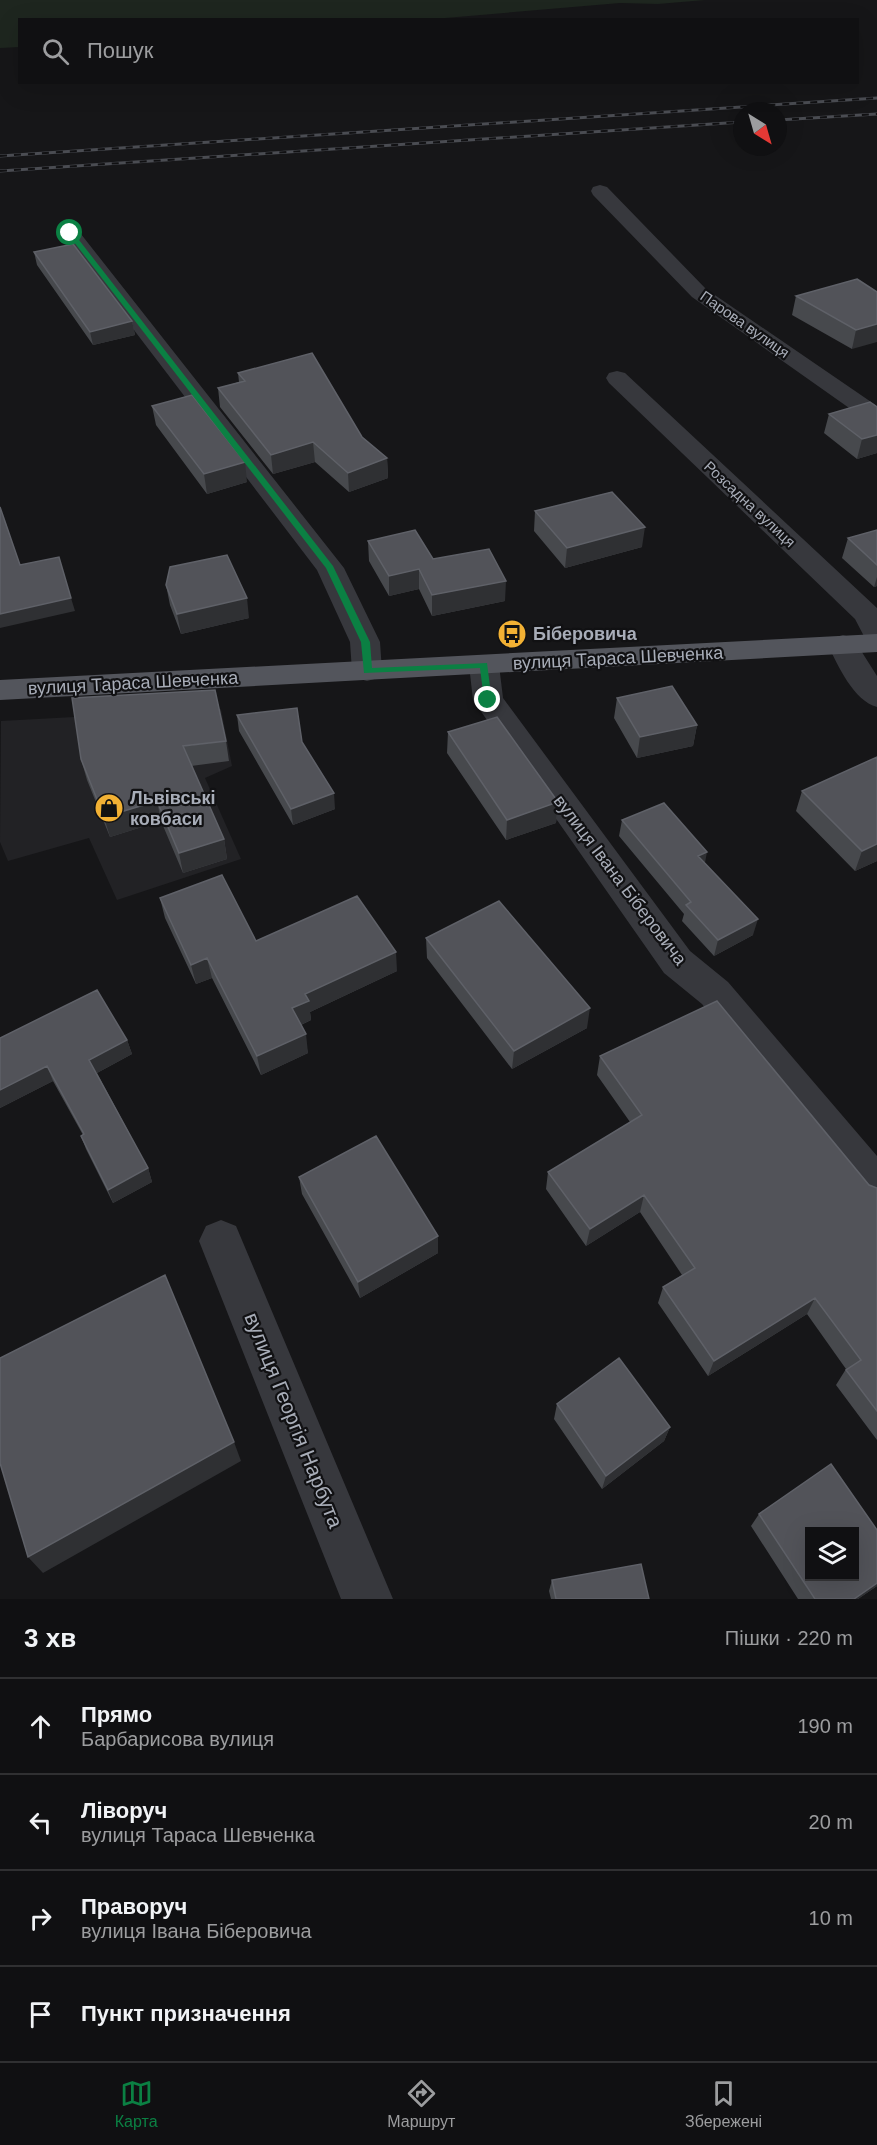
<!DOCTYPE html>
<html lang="uk">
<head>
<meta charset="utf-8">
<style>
  body { margin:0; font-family:Helvetica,sans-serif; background:#19191b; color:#f1f3f6 }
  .controls { position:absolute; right:18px; bottom:18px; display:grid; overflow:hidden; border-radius:0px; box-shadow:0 6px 24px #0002 }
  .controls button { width:54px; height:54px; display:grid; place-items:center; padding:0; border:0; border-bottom:2px solid #303032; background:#101012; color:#f1f3f6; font:30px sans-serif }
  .compass { position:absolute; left:733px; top:102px; width:54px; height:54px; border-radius:50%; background:#101012; box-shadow:0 6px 24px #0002; rotate:143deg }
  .stop { position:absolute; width:18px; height:18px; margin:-14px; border:4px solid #0b8043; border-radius:50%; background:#fff }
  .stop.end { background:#0b8043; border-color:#fff; box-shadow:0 2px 6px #0008 }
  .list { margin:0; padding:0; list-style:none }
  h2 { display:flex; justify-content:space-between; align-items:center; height:78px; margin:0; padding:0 24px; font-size:26px }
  h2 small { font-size:20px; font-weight:400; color:#9c9d9f }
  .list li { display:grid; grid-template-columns:39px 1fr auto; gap:18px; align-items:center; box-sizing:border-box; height:96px; padding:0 24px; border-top:2px solid #303032 }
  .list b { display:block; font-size:22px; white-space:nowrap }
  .list p { margin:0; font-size:20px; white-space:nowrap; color:#9c9d9f }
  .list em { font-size:20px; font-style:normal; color:#9c9d9f }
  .icon { flex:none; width:33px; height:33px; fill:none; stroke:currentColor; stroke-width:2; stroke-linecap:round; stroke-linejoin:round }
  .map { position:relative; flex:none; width:877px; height:1599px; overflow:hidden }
  .search { position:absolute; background:#101012; box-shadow:0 6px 24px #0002; left:18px; right:18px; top:18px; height:66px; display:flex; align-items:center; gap:15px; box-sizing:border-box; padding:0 21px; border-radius:0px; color:#9c9d9f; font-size:22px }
  .sheet { height:462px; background:#101012 }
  nav { display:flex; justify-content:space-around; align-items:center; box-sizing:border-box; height:84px; border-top:2px solid #303032; background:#101012; font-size:16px; color:#9c9d9f }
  nav a { display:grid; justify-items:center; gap:3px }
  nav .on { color:#0b8043 }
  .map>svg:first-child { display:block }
  .built { fill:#222225 }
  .green { fill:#1e261f }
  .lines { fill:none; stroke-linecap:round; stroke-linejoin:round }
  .minor { fill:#37383d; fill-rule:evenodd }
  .primary { fill:#53555c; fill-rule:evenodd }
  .rail-casing { stroke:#4a4c52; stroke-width:3 }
  .rail { stroke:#111113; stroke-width:2; stroke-dasharray:7; stroke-linecap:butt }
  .wall { fill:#47494d }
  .shaded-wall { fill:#2f3033 }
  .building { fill:#525359; stroke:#5f6168; stroke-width:1.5; fill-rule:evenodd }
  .route { fill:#0b8043 }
  .labels { text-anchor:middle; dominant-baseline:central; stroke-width:4.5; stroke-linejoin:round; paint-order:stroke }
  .far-street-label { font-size:15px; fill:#a8adb8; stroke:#111113 }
  .poi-label { font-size:18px; font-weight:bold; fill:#a8adb8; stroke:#111113; text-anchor:start }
  .street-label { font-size:18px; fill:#a8adb8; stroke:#111113 }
  .near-street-label { font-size:21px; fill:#a8adb8; stroke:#111113 }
</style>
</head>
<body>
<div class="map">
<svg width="877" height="1599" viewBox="0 0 877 1599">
  <rect width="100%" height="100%" fill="#161618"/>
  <path class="built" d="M221 709 232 766 205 778 241 859 117 900 89 838 8 861 0 842 1 721Z"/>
  <path class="green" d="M0 0H705L658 4 620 3 422 20H20L19 47 0 48Z"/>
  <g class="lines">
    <path class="minor" d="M600 185 607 187 706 289 877 406V424L869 422 692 297 593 195 591 191 593 187Z
      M70 227 77 229 344 568 380 642 382 671 378 678 367 681 356 678 352 671 350 642 317 570 63 237 60 233Z
      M617 371 625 373 877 608V644L867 642 855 619 609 383 606 378 609 373Z
      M843 635 853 638 877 676V707C854 701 838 666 828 645L833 638Z
      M484 655 495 658 499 665 503 698 690 951 728 982 877 1156V1207L862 1201 702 1004 664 973 473 700 469 665 473 658Z
      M221 1220 236 1226 393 1599H341L199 1241 206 1226Z"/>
    <path class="primary" d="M877 634V652L0 700V680Z"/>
    <g class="rail-casing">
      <path id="rail" d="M778 120 877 114
        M0 156 877 98
        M0 171 742 122"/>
    </g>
    <use href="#rail" class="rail"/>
  </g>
  <path class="wall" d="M34 252 132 321 135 335 93 345 37 265Z
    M877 292 852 349 792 315 796 296Z
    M238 373 362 437 387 458 388 478 349 492 315 462 273 474 220 407 218 388 239 382Z
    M152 406 247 482 207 494 156 425Z
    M877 407V453L857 459 824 433 829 414Z
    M535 511 642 547 565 568 534 531Z
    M877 530V586L874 587 842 558 848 538Z
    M368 541 433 559 505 601 432 616 419 589 389 596 369 561Z
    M166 585 249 618 181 634 170 605Z
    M617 698 697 725 693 746 637 758 614 718Z
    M237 715 302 742 335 809 293 825 239 731Z
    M448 732 558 802 556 823 506 840 447 753Z
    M226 741 229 761 191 766 224 839 227 859 183 873 161 821 110 837 87 780 81 759Z
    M802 791 877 861 855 871 796 811Z
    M622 820 705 863 753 935 714 956 682 921 684 914 619 836Z
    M160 898 256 941 397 971 310 1012 311 1020 301 1025 308 1053 261 1075 212 978 196 984 165 918Z
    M426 938 587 1028 512 1069 427 958Z
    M0 1038 127 1040 132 1054 97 1073 148 1168 152 1182 113 1203 86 1149 81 1136 83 1135 53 1081 0 1108Z
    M600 1056 877 1188V1440L836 1385 846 1369 807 1314 708 1376 658 1303 663 1287 682 1275 640 1212 586 1246 546 1189 548 1172 630 1122 597 1075Z
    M299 1177 438 1253 360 1298 302 1194Z
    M557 1404 670 1427 664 1441 602 1489 554 1419Z
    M759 1514 877 1530V1586L858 1599H798L751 1526Z
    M552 1580 649 1599H551L549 1591Z"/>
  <path class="shaded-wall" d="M132 321 135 335 93 345 90 332Z
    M877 324V342L852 349 856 330Z
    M877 435V453L857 459 862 439Z
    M313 442 315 462 273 474 271 455Z
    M387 458 388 478 349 492 348 473Z
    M245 462 247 482 207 494 204 474Z
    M645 527 642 547 565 568 567 548Z
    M419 569V589L389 596V576Z
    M877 577V586L874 587Z
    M506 581 505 601 432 616V595Z
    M71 598 75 611 0 628V614Z
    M247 598 249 618 181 634 177 614Z
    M697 725 693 746 637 758 640 737Z
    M334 793 335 809 293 825 291 809Z
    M157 801 161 821 110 837 104 817Z
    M558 802 556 823 506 840 507 820Z
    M224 839 227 859 183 873 179 853Z
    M877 844V861L855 871 862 851Z
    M707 852 704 868 698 856Z
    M758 919 753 935 714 956 718 940Z
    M396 952 397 971 310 1012 311 1020 294 1028 292 1008 305 994Z
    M207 958 212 978 196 984 191 965Z
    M590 1008 587 1028 512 1069 514 1051Z
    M306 1034 308 1053 261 1075 257 1056Z
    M127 1040 132 1054 95 1074 89 1060Z
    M47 1066 53 1081 0 1108V1090Z
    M148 1168 152 1182 113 1203 108 1190Z
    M644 1195 640 1212 586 1246 590 1229Z
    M438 1236V1253L360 1298 358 1282Z
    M815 1298 807 1314 708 1376 714 1361Z
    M670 1427 664 1441 602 1489 606 1476Z
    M234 1442 241 1461 43 1573 28 1557Z
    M877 1583V1586L858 1599H854Z"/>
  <path class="building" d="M73 244 132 321 90 332 34 252Z
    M857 279 877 292V324L856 330 796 296Z
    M312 353 362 437 387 458 348 473 313 442 271 455 218 388 245 381 238 373Z
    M192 395 245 462 204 474 152 406Z
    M870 402 877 407V435L862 439 829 414Z
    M612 492 645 527 567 548 535 511Z
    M0 507 20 565 59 557 71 598 0 614Z
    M415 530 433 559 489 549 506 581 432 595 419 569 389 576 368 541Z
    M877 530V565L848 538Z
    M227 555 247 598 177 614 166 585 170 567Z
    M672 686 697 725 640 737 617 698Z
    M215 690 226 741 183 746 224 839 179 853 157 801 104 817 81 759 72 698Z
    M297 708 302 742 334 793 291 809 237 715Z
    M497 717 558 802 507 820 448 732Z
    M877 757V844L862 851 802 791Z
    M664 803 707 852 698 856 758 919 718 940 686 905 691 902 622 820Z
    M222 875 256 941 357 896 396 952 305 994 309 1001 292 1008 306 1034 257 1056 207 958 191 965 160 898Z
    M499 901 590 1008 514 1051 426 938Z
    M97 990 127 1040 89 1060 148 1168 108 1190 81 1136 84 1134 47 1066 0 1090V1038Z
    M717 1001 869 1185 877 1188V1411L846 1370 861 1360 815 1298 714 1361 663 1287 695 1268 644 1195 590 1229 548 1172 642 1115 600 1056Z
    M376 1136 438 1236 358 1282 299 1177Z
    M165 1275 234 1442 28 1557 0 1463V1358Z
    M619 1358 670 1427 606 1476 557 1404Z
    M831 1464 877 1530V1583L854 1599H815L759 1514ZM810 1532H855V1576H810Z
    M641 1564 649 1599H556L552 1580Z"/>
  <path class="route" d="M72 231 333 566 370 642 372 668 487 663 492 702 484 700 480 668 364 673 361 642 326 568 67 233Z"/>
  <defs>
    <g id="bus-disc" transform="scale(1.5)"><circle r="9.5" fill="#f2b134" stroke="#111113"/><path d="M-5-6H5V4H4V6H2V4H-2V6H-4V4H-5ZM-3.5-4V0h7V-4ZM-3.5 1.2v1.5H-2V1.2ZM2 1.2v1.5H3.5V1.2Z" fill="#111"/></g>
    <g id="shop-disc" transform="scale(1.5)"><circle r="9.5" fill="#f2b134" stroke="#111113"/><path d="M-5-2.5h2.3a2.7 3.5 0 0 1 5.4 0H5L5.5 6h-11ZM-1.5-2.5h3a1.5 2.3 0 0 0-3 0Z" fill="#111"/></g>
  </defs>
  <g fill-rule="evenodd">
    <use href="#bus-disc" x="512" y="634"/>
    <use href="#shop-disc" x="109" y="808"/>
  </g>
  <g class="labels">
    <g class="far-street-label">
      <text transform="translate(745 324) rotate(35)">Парова вулиця</text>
      <text transform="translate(750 504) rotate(43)">Розсадна вулиця</text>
    </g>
    <g class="poi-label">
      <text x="533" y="634">Біберовича</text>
      <text x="130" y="798">Львівські<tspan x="130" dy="21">ковбаси</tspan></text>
    </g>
    <g class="street-label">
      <text transform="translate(618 658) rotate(-3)">вулиця Тараса Шевченка</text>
      <text transform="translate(133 683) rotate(-3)">вулиця Тараса Шевченка</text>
      <text transform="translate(620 880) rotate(53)">вулиця Івана Біберовича</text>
    </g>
    <g class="near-street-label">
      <text transform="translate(294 1420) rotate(68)">вулиця Георгія Нарбута</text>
    </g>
  </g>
</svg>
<div class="controls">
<button><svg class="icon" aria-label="layers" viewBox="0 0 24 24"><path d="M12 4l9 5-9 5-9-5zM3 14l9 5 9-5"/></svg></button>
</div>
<svg class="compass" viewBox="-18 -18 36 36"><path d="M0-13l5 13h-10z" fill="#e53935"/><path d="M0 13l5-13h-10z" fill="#9c9d9f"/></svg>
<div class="stop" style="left:70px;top:233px"></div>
<div class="stop end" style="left:488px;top:700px"></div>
<div class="search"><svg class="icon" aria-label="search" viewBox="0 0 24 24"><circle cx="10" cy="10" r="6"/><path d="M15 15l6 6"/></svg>Пошук</div>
</div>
<section class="sheet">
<h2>3 хв<small>Пішки · 220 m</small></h2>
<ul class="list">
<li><svg class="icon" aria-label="ahead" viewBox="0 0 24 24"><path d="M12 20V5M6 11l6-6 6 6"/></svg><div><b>Прямо</b><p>Барбарисова вулиця</p></div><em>190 m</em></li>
<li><svg class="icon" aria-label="left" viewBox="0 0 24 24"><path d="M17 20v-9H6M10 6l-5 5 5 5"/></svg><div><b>Ліворуч</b><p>вулиця Тараса Шевченка</p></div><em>20 m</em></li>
<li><svg class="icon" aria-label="right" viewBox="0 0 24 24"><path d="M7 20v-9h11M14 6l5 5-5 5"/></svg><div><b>Праворуч</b><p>вулиця Івана Біберовича</p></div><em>10 m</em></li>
<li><svg class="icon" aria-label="arrive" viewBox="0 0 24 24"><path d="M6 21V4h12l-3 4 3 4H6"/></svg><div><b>Пункт призначення</b></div></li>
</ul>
</section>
<nav>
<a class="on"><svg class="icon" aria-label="map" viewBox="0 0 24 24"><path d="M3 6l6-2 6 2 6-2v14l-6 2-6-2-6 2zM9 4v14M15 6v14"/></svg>Карта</a>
<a><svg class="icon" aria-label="directions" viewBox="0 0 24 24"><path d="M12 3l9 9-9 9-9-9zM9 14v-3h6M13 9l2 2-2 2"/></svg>Маршрут</a>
<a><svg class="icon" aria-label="saved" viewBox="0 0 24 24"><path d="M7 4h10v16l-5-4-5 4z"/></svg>Збережені</a>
</nav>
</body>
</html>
